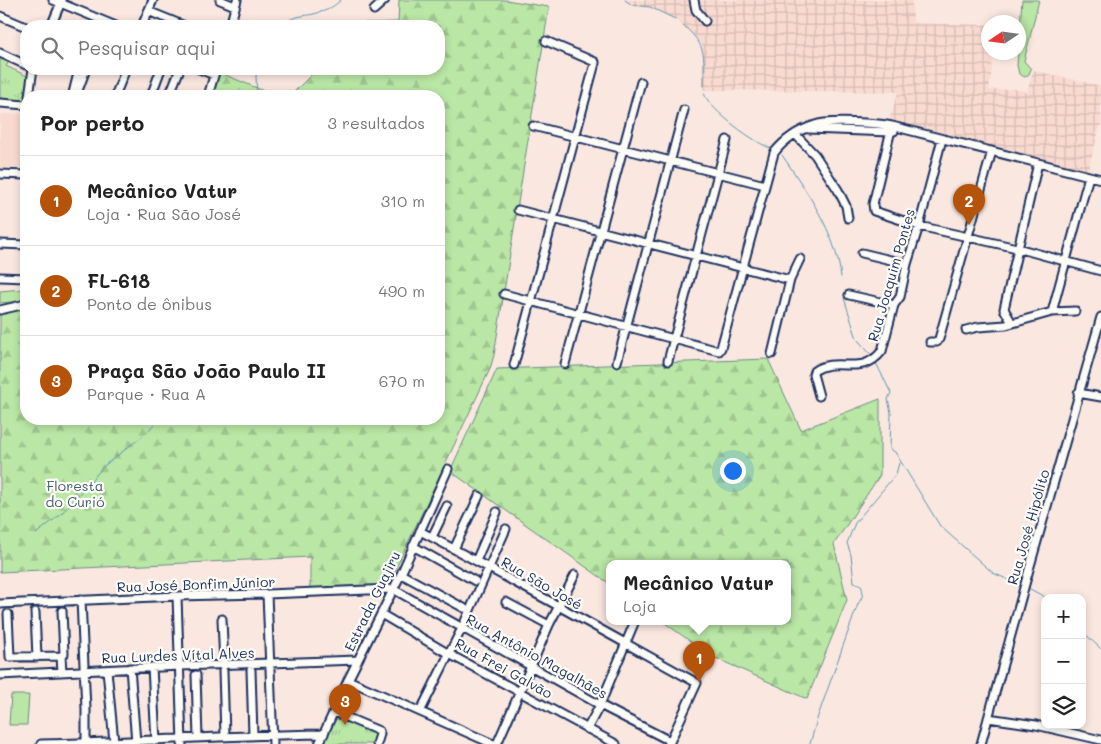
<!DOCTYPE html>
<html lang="pt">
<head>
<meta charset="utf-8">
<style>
  body { margin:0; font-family:Mali,sans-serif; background:#f2f2f2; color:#222 }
  .controls { position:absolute; right:15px; bottom:15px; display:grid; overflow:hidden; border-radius:10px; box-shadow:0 2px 8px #0003 }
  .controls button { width:45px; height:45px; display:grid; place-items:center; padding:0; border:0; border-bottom:1px solid #e0e0e0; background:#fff; color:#222; font:25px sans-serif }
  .compass { position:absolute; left:981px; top:15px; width:45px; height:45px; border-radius:50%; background:#fff; box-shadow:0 2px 8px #0003; rotate:257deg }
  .you { position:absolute; left:732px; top:470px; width:18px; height:18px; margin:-12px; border:4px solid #fff; border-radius:50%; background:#1a73e8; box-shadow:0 0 0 8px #1a73e833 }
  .badge { display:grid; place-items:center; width:32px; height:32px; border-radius:50%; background:#b45309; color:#fff; font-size:16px; font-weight:700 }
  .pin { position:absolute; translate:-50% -41px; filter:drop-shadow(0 1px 2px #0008) }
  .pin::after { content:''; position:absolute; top:26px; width:18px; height:15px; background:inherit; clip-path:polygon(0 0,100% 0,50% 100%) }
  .popup { position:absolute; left:606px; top:560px; width:185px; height:65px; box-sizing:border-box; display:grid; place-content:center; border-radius:10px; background:#fff; filter:drop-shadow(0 1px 4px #0005); font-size:16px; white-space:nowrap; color:#767676 }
  .popup b { font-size:19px; color:#222 }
  .popup::after { content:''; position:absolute; left:50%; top:100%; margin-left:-10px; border:10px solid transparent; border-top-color:#fff }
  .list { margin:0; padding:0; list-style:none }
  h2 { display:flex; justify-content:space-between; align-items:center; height:65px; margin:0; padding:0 20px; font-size:21px }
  h2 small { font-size:16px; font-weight:400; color:#767676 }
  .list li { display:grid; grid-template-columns:32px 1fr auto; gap:15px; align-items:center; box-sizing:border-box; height:90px; padding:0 20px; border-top:1px solid #e0e0e0 }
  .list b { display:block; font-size:19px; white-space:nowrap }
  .list p { margin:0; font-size:16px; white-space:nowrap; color:#767676 }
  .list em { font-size:16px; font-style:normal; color:#767676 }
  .icon { flex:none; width:28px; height:28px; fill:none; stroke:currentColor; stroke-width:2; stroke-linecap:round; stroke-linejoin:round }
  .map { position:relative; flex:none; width:1101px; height:744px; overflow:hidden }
  .search { position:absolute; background:#fff; box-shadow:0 2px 8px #0003; left:20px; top:20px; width:425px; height:55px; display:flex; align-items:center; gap:12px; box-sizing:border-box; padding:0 18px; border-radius:20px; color:#767676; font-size:19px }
  .panel { position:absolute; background:#fff; box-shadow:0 2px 8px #0003; left:20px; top:90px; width:425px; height:335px; border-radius:20px }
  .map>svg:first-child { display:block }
  .built { fill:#f8dad0 }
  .industrial { fill:url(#industrial-grid) }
  .grass { fill:url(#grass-tufts); stroke:#6a8b82 }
  .forest { fill:url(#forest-firs); stroke:#6a8b82 }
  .pitch { fill:#bae7a5; stroke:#6a8b82 }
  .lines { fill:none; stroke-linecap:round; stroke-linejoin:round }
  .stream { stroke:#5c94ae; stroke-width:1 }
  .minor-casing { stroke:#1b2f5e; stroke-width:11 }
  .minor { stroke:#fdfcf7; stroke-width:7 }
  .labels { text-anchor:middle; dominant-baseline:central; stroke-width:4.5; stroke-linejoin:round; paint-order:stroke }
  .street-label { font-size:14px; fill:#1b2f5e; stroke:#fdfcf7 }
  .park-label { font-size:14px; fill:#435d70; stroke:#fdfcf7 }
</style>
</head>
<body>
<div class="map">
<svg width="1101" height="744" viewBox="0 0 1101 744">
  <defs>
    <pattern id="industrial-grid" width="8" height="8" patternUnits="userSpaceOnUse" patternTransform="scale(1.25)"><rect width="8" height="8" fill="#f8dad0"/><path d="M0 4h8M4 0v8" fill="none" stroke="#d4bbb5"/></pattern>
    <pattern id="grass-tufts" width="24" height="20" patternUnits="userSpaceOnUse" patternTransform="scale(1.25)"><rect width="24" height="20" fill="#bae7a5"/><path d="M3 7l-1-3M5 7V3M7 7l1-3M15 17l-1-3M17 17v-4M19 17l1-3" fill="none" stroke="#9fc690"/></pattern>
    <pattern id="forest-firs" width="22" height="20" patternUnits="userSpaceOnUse" patternTransform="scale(1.25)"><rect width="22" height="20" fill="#bae7a5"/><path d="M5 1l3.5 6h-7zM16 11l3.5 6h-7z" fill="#9fc690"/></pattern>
  </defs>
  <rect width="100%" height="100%" fill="#fae8e0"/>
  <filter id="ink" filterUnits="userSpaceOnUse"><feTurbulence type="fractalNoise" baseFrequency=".02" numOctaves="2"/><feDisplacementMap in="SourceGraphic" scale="10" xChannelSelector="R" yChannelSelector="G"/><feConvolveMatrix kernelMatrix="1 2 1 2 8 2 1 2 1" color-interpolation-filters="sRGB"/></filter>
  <g filter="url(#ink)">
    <path class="built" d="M0 114H25L26 169 0 168Z"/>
    <path class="industrial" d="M625 0H912L913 23 988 25V52L994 53 989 90 1016 89 1027 92 1033 70 1101 86V123L1087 173 889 121 898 92 703 90V52L702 45 694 35 675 19 650 7 632 5Z"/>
    <path class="grass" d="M0 55 11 59 6 66 27 76 25 101 0 99Z
      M337 717 374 733 375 737 372 744H323Z"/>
    <path class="forest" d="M399 0H506L549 7 494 355 490 369 387 587 310 588V557L0 572V311L26 306V419H439V96H290L317 69H439V26H359L362 23 398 22Z
      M216 71 276 96H207Z
      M768 359 801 430 880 399V475L834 544 847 600 807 699 711 656 662 621H788V563H610V584L450 471 497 369Z"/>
    <path class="pitch" d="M1022 0H1039L1024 61 1031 69 1029 74 1025 77 1019 74 1017 65Z
      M22 289V301L0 303V291Z
      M11 695H29L27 725H9Z"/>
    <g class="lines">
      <path class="stream" d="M625 0 632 5 650 7 675 19
        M680 22C707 47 704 50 704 86
        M281 26C292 14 307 17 321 12 329 10 335 5 341 0
        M704 93C708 109 757 145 773 149
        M257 96 256 76 258 69
        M782 155C807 192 836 232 841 277
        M844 298 857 339 873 357
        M876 363 891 393 888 399 891 413 890 449 895 452 940 526 993 573 1018 584
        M36 534 61 514 105 465 144 435 159 419
        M1030 589 1047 598
        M1082 631 1101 649
        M810 744 818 716 858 604C863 596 864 594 861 585L854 582 851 555 847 543 855 523 896 474 899 463"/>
      <g class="minor-casing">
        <path id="minor" d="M53 0 116 26
          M220 0 235 6
          M694 0 696 10 705 21
          M374 10 385 0
          M148 11 185 26
          M0 16 26 27
          M51 26 62 0
          M142 26 153 0
          M230 26 237 0
          M0 53 26 65
          M199 69 214 75
          M73 93 79 69
          M29 96 33 69
          M76 96 86 69
          M115 96 126 69
          M151 96 161 69
          M169 96 180 69
          M208 96 216 69
          M0 103 26 105
          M533 126 765 185
          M892 126 873 204 874 211 919 226 1017 248 1101 271
          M808 129 891 132 894 131
          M795 134 815 155 838 190 846 206 848 218
          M0 174 26 175
          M518 210 790 280
          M0 244 26 245
          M862 253 907 264
          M0 277 26 278
          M504 294 719 351 721 348 774 153C784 140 799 130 815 125 827 120 878 123 892 126L1101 179
          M849 295 894 305
          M0 310 26 304
          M1052 312 1089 176
          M1012 323 1004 309 1038 163
          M966 330 978 327 1006 325 1052 312 1075 311
          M930 342H937L939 339 992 151
          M772 354 790 280 800 259
          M668 361 727 140
          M617 362 684 110
          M565 364 641 82
          M514 365 595 63V62L546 41
          M1078 393 1101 397
          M819 396 813 374 814 371C837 355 861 378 882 351L894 305 900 297 907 264 919 226 942 139
          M420 531C513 580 605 632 697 683L669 744
          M432 537 447 506
          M413 546 475 581
          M454 549 479 496
          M476 561 497 512
          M401 574 464 608
          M267 594 273 744
          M177 596 182 744
          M81 600 86 709V744
          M506 602 549 625
          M0 604 177 596 267 594 393 589 600 705 670 741
          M35 612 37 657
          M8 614 10 657 61 656 64 654 62 611
          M381 614 449 654 616 744
          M222 619 224 665
          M61 656 62 672
          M152 667 156 741
          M130 668 136 742
          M107 670 114 742
          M251 670 253 735
          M223 671 225 736
          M0 675 180 666 358 660
          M196 675 198 738
          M348 680 493 744
          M421 710 462 628 506 529
          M334 712 379 731 380 734 377 744
          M988 718 1036 725 1101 740
          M587 729 600 705 635 621
          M41 744C135 742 230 735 324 734
          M319 744 348 680 401 574 448 469
          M497 744 549 625 575 575
          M981 744 1030 566 1101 317"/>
      </g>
      <use href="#minor" class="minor"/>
    </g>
  </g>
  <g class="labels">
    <g class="street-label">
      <text transform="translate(891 275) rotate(-74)">Rua Joaquim Pontes</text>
      <text transform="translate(1028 527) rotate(-74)">Rua José Hipólito</text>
      <text transform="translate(542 583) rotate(30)">Rua São José</text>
      <text transform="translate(196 584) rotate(-2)">Rua José Bonfim Júnior</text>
      <text transform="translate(372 601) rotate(-64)">Estrada Guajiru</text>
      <text transform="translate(178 655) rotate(-2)">Rua Lurdes Vítal Alves</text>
      <text transform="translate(537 656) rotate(29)">Rua Antônio Magalhães</text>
      <text transform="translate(504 668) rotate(29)">Rua Frei Galvão</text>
    </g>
    <g class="park-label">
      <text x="75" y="485">Floresta<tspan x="75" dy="16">do Curió</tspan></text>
    </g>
  </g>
</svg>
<div class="controls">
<button>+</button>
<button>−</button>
<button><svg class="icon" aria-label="layers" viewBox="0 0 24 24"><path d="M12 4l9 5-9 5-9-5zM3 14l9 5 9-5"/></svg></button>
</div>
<svg class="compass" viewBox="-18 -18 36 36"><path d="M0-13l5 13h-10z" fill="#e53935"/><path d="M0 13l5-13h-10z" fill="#767676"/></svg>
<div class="you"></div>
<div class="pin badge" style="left:699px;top:682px">1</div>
<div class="popup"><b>Mecânico Vatur</b>Loja</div>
<div class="pin badge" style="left:969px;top:225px">2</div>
<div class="pin badge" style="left:345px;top:725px">3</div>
<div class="search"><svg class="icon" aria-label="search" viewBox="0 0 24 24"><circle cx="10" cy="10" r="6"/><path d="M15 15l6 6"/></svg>Pesquisar aqui</div>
<section class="panel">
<h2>Por perto<small>3 resultados</small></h2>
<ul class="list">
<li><span class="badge">1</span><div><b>Mecânico Vatur</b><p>Loja · Rua São José</p></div><em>310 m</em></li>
<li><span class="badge">2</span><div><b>FL-618</b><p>Ponto de ônibus</p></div><em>490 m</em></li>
<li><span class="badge">3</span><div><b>Praça São João Paulo II</b><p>Parque · Rua A</p></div><em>670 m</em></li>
</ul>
</section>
</div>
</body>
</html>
